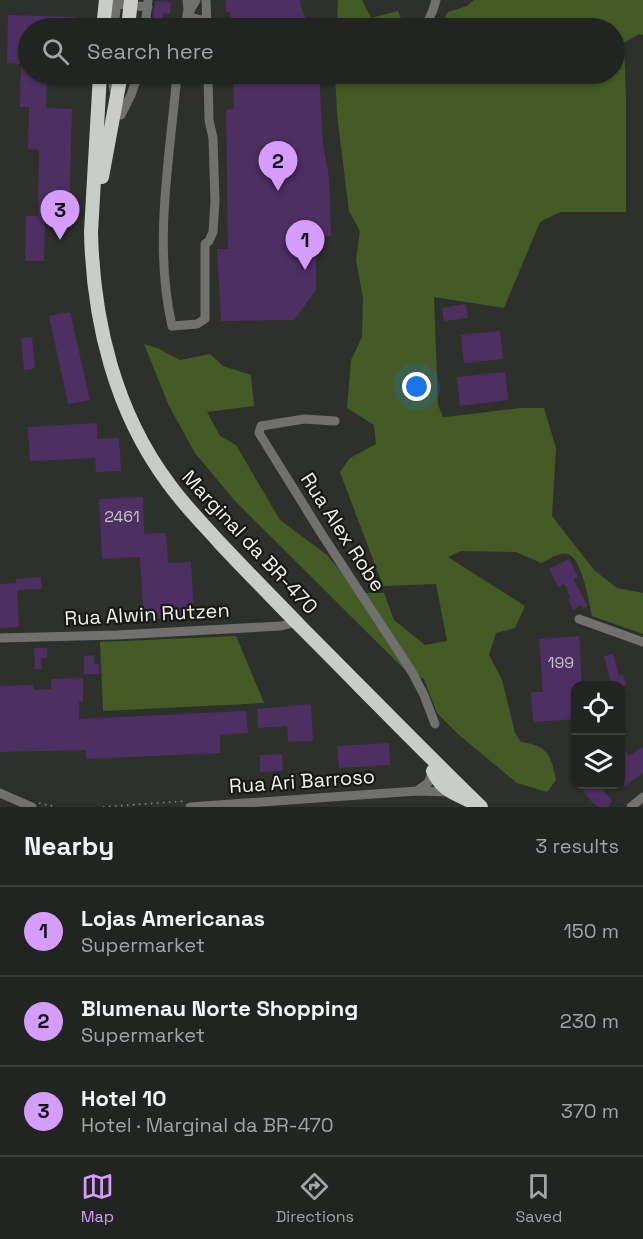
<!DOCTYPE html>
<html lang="en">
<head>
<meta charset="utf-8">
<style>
  body { margin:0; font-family:"Space Grotesk",sans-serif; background:#2e302e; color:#f1f3f6 }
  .controls { position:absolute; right:18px; bottom:18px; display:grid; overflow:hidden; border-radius:12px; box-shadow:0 2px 4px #0004 }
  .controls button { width:54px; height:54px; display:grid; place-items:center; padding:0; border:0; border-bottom:2px solid #3f413f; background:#222421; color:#f1f3f6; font:30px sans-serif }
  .you { position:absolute; left:417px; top:387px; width:21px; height:21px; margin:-15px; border:4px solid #fff; border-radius:50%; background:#1a73e8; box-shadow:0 0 0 9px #1a73e833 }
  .badge { display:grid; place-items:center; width:39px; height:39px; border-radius:50%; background:#d49cfb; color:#111; font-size:20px; font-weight:700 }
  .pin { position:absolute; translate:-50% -50px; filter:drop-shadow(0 2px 3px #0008) }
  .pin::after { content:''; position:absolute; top:32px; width:21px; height:18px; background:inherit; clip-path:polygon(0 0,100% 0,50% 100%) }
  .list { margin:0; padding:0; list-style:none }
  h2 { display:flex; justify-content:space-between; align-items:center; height:78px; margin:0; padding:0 24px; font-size:26px }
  h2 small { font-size:20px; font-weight:400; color:#a2a4a5 }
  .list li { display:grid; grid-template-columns:39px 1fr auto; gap:18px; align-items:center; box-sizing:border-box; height:90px; padding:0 24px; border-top:2px solid #3f413f }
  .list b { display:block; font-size:22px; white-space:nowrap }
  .list p { margin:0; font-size:20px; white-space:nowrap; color:#a2a4a5 }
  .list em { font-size:20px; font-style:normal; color:#a2a4a5 }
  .icon { flex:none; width:33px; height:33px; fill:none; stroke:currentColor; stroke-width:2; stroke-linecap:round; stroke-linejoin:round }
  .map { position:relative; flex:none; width:643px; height:807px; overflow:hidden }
  .search { position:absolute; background:#222421; box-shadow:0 2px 4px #0004; left:18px; right:18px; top:18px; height:66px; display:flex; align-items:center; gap:15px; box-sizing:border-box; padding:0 21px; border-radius:33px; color:#a2a4a5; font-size:22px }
  .sheet { height:348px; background:#222421 }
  nav { display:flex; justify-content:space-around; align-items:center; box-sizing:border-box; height:84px; border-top:2px solid #3f413f; background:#222421; font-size:16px; color:#a2a4a5 }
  nav a { display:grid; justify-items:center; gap:3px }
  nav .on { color:#d49cfb }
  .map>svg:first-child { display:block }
  .green { fill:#445b26 }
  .building { fill:#4d3061 }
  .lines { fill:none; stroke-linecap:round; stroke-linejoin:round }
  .path { stroke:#888a86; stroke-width:1.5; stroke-dasharray:1.5 4.5; stroke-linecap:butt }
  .minor { stroke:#70716f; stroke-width:9 }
  .highway { stroke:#cacdc7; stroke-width:14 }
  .labels { text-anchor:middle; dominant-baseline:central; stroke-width:4.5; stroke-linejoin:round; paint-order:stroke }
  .number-label { font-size:16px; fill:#c7c1cb }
  .street-label { font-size:20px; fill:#f0f1ee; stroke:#171816 }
</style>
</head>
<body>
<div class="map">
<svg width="643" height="807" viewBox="0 0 643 807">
  <rect width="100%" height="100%" fill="#2e302c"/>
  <path class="green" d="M338 0H362L371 18 398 11 402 21 401 28H337Z
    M474 0H643V35L639 34 624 43 626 98V212H560L540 222 504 308 434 297 438 405 443 417 455 416 520 408H544L556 448 552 516 594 570 617 588 643 593V634L592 616C589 602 582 558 568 554 560 551 548 560 541 563L516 552 461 551 448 557 525 606 515 628 496 633 489 655 502 680 515 733 521 742C549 746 551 756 556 780L547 792 517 783 459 735 437 713 424 679 405 670 235 501 195 453 169 406 144 344 157 348 180 360 210 354 223 366 251 375 254 406 207 412 220 436 236 445 280 520 327 555 360 593H384L394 620 425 645 447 641 436 584 383 586 340 472 350 458 376 444 374 425 347 408 351 360 362 337 363 298 356 260 360 231 349 211 337 114 335 74H614V28H440L448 12 467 6Z
    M236 636 264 703 103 711 100 642Z"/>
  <path class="building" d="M226 0H300L301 8 310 28H231L230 12H226Z
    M155 1 171 2 170 14 163 13 162 26 152 25Z
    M8 15 75 17V28H28V74H47L46 108 72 109 69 214H45L44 261H25L26 216H38L39 150 28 149 29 107H20L21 64 7 63Z
    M233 74H319L323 145 329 177 331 236 323 237V250L316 251V290L294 320 221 321 217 249H228L226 110 234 109Z
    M466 304 468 318 444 321 442 308Z
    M70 312 90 400 68 404 49 316Z
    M500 331 503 359 464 363 461 335Z
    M32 337 35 368 24 370 21 338Z
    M505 372 508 400 460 406 457 377Z
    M97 423V439L119 438 121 471 96 472 95 458 30 461 28 427Z
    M143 497 144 534 166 533 168 563 191 562 194 616 144 619 140 557 102 559 99 499Z
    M569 559 578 577 573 579 588 606 583 609 581 605 573 610 568 599 571 598 564 584 558 587 549 569Z
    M41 577 42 589 17 590 19 627 0 628V584L16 583V579Z
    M579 636 582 686H576V719L533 722 531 692H543L539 639Z
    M34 648H47V658H41L42 669H35Z
    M613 654 619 676 623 674 626 685 612 686 604 656Z
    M94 655V664H99V674H84V656Z
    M83 678V702H79V719L246 711 248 733 220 735V753L86 759V750L0 752V686L33 685 34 690 51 689V679Z
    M311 704 313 741 288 742 287 726 258 728 257 709Z
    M389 743 390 765 339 768 337 746Z
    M621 744 629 756 643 747V773L625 786 621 780Z
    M282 754 283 771 260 772V755Z
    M590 784 597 791 601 787 612 801 608 807H598L591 801 583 791Z"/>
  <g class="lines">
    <path class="path" d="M39 803 56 807
      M103 807 185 801"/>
    <path class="minor" d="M196 0 187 16 201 20 207 19
      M206 0 207 28
      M116 4 148 7
      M114 28 117 0
      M145 28 148 0
      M185 28 188 9 187 0
      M425 28 433 10 436 0
      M111 74 115 95
      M177 74C170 157 153 243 172 326L197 324 205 319V244L209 241 213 232 215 201 213 138 209 120 208 74
      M121 115 131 95 138 74
      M335 421 304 419 261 426 259 433 323 536 412 672 424 695 435 724
      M579 619 643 642
      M0 638 117 635 281 626 289 624 294 620
      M417 791 428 783 433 771 432 768
      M0 793 32 807
      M190 807 417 791 450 792
      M631 807 643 797"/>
    <path class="highway" d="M103 28 106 0
      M128 28 131 0
      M100 74 91 232C93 321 115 412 169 484 184 505 202 523 219 542 246 571 274 599 301 627 361 687 420 748 481 807
      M102 177 121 74
      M433 771C442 790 452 792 470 801"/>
  </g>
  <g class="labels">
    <g class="number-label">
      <text x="122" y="516">2461</text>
      <text x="561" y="662">199</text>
    </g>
    <g class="street-label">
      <text transform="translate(343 532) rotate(57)">Rua Alex Robe</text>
      <text transform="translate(250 542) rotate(47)">Marginal da BR-470</text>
      <text transform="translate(147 614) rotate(-3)">Rua Alwin Rutzen</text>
      <text transform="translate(302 781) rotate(-4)">Rua Ari Barroso</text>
    </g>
  </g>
</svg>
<div class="controls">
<button><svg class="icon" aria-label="locate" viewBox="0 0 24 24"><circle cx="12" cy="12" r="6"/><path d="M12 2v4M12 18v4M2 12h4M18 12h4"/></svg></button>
<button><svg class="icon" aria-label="layers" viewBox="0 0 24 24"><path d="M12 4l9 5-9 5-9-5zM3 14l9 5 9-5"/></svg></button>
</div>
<div class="you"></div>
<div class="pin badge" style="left:305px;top:270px">1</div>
<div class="pin badge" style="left:278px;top:191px">2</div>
<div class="pin badge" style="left:60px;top:240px">3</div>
<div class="search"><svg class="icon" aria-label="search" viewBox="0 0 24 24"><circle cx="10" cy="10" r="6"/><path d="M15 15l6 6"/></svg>Search here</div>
</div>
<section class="sheet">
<h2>Nearby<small>3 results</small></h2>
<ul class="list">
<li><span class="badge">1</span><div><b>Lojas Americanas</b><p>Supermarket</p></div><em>150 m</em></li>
<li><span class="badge">2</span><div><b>Blumenau Norte Shopping</b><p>Supermarket</p></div><em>230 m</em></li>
<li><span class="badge">3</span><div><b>Hotel 10</b><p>Hotel · Marginal da BR-470</p></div><em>370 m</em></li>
</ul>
</section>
<nav>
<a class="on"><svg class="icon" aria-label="map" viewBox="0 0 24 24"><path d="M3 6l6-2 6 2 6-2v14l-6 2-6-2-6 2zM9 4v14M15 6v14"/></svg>Map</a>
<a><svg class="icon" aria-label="directions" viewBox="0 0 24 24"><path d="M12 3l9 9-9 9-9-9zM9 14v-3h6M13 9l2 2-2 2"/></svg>Directions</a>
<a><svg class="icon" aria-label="saved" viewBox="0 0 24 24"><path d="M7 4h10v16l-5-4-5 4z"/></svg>Saved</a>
</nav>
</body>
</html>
